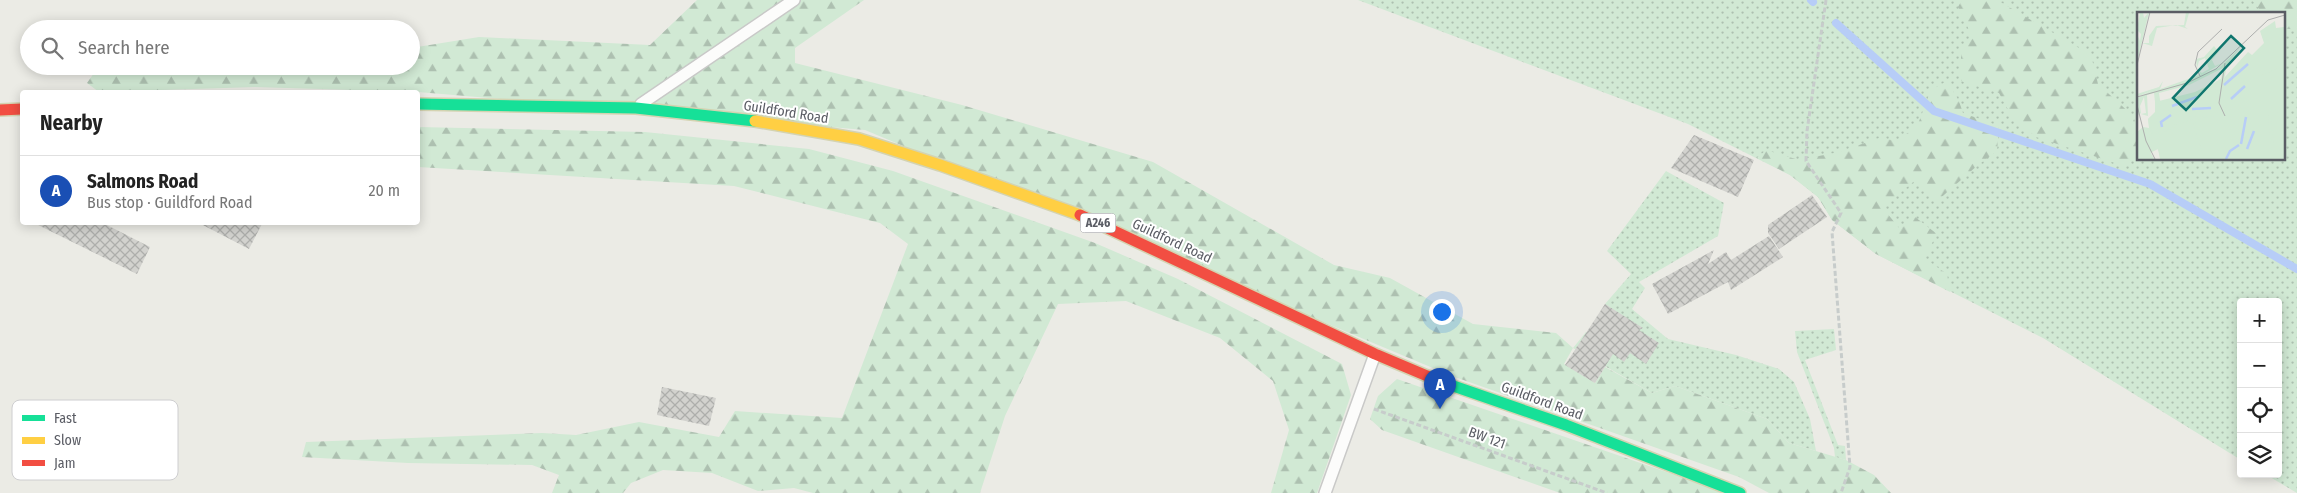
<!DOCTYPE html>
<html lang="en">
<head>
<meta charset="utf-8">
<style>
  body { margin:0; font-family:"Fira Sans Condensed",sans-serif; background:#f6f6f6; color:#222 }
  .controls { position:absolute; right:15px; bottom:15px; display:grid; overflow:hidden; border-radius:5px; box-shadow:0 2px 12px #0003 }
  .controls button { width:45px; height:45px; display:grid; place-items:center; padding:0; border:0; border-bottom:1px solid #e0e0e0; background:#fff; color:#222; font:25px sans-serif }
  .you { position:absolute; left:1441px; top:311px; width:18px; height:18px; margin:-12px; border:4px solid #fff; border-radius:50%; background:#1a73e8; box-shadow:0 0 0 8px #1a73e833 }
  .badge { display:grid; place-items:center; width:32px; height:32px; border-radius:50%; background:#0f766e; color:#fff; font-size:16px; font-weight:700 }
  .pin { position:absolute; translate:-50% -41px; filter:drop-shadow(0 1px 2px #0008) }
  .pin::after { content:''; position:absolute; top:26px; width:18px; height:15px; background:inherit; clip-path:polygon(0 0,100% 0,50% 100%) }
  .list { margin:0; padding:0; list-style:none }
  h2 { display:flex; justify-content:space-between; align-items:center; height:65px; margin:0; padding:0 20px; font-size:21px }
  h2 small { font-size:16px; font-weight:400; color:#767676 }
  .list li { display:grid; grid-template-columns:32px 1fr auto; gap:15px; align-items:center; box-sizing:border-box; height:70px; padding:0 20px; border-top:1px solid #e0e0e0 }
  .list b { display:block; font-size:19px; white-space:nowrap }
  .list p { margin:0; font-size:16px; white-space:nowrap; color:#767676 }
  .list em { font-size:16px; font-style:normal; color:#767676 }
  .icon { flex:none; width:28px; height:28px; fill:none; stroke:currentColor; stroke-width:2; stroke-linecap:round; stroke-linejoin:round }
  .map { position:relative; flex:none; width:2297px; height:493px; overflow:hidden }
  .search { position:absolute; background:#fff; box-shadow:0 2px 12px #0003; left:20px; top:20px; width:400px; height:55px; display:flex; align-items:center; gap:12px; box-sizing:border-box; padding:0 18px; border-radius:28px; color:#767676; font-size:19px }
  .panel { position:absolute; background:#fff; box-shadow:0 2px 12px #0003; left:20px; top:90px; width:400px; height:135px; border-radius:5px }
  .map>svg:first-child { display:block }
  .grass { fill:url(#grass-dots); fill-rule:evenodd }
  .forest { fill:url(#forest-firs) }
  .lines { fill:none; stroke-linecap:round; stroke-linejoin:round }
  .stream { stroke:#b7cdf7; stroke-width:8 }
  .building { fill:url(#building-cross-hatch) }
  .lane-casing { stroke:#c9c9c8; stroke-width:14 }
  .fast-casing { stroke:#d4d3b1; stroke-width:14 }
  .slow-casing { stroke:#d4d3b1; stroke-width:14 }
  .jam-casing { stroke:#d4d3b1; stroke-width:14 }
  .path { stroke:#c7cccb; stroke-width:3; stroke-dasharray:5 2.5; stroke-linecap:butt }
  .lane { stroke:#fcfcfb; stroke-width:11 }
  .fast { stroke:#16e098; stroke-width:11 }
  .slow { stroke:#ffcf43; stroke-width:11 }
  .jam { stroke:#f24e42; stroke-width:11 }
  .labels { text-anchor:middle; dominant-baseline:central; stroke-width:4; stroke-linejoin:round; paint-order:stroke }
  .shield { fill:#fff; stroke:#8c8d92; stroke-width:1 }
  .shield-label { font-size:12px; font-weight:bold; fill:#5a5c64 }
  .street-label { font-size:14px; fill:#5a5c64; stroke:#fff }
  .inset-river { fill:none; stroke:#b7cdf7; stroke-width:2.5 }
  .inset-road { fill:none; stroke:#adaead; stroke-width:1 }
  .view { fill:#0f766e; fill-opacity:0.15; stroke:#0f766e; stroke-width:2.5 }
  .inset-edge { fill:none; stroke:#5a5c64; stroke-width:2.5 }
  .key { fill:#fff; stroke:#ceced0; stroke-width:1 }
  .key-label { font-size:14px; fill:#5a5c64 }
</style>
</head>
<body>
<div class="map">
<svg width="2297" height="493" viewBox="0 0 2297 493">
  <defs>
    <pattern id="grass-dots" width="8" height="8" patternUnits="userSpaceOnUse" patternTransform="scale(1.25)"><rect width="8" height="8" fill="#d1e9d4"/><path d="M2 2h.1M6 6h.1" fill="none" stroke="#adc0b0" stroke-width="1.8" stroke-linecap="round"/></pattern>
    <pattern id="forest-firs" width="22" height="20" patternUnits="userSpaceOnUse" patternTransform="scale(1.25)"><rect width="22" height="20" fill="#d1e9d4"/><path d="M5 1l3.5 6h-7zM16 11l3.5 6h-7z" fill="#adc0b0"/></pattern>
    <pattern id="building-cross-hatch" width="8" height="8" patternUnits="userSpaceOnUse" patternTransform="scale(1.25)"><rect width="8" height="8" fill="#d2d2ce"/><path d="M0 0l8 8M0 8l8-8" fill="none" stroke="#adaeab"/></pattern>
  </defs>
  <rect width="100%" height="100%" fill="#ebebe5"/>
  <path class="grass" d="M1358 0H2297V493L2265 474H2278V302H2241V460L2043 338 1876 254 1832 220 1818 197 1790 175 1688 124ZM2138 14H2283V159H2138Z
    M1666 171 1724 203 1718 236 1639 282 1645 288 1632 309 1668 339 1736 355 1779 369 1794 382 1810 419 1816 451 1789 443 1767 419 1675 386 1652 393 1573 348 1586 332 1596 338 1615 311 1605 304 1631 274 1607 251Z
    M1834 329 1836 350 1805 360 1838 445 1845 446 1846 460 1835 457 1834 448 1797 352 1795 331Z"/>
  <path class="forest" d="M697 0H864L795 48V63L962 105 1153 162 1334 265 1390 278 1473 324 1556 333 1573 348 1564 364 1595 383 1605 367 1652 393 1675 386 1767 419 1789 443 1846 460 1874 475 1891 493H1769L1739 477 1452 376 865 130 418 92 255 87 99 92 87 83 99 66H411V48L479 37 650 45Z
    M1962 0H1997L2091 55 2098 84 2133 116 2138 130V152L2124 166 2036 137 2012 117 1999 93 1961 81V50L1972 36 1958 7Z
    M2252 0H2297V30L2283 28V14H2263Z
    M1947 81 1959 101 1963 113 1999 126 1997 151 1978 165 1936 202 1917 179 1882 207 1900 229 1915 217 1937 234 1924 258 1947 274 1950 292 1876 254 1832 220 1818 197 1790 175 1757 158 1766 150 1799 160 1839 152 1882 137 1897 142 1918 124 1931 90Z
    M418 127 645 132 809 149 893 171 1095 243 1178 279 1342 364 1351 395 1317 493H1271L1289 430 1273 381 1220 338 1126 301 1058 304 1005 416 980 493H813L794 488 758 491 712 473 663 470 631 483 623 493H552L559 475 532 465 408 463 302 457 306 442 542 433 576 435 639 422 719 437 735 411 842 418 908 244 880 223 734 186 418 167Z
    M1397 379 1707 486 1722 493H1560L1382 430 1370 419 1378 396Z"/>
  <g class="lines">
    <path class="stream" d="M1811 0 1813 2
      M1836 23 1934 111 2150 184 2297 269"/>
  </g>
  <path class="building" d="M1694 135 1754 160 1738 197 1671 168Z
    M1812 195 1827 217 1779 249 1768 233V225Z
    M32 222H101L150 247 137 274Z
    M197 222H263L249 249Z
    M1769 236 1783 257 1731 290 1728 282 1668 314 1652 284 1714 250 1708 264 1726 252 1731 260Z
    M1605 304 1643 328 1639 330 1659 343 1646 364 1630 353 1624 362 1613 354 1595 383 1565 365Z
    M662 387 716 398 709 426 657 415Z"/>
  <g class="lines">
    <g class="lane-casing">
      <path id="lane" d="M641 104 794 0
        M1325 493 1375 354"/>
    </g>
    <g class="fast-casing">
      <path id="fast" d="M418 104 636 108 755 121
        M1439 381 1566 425 1740 493"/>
    </g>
    <g class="slow-casing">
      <path id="slow" d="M755 121 859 139 940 165 1080 215"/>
    </g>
    <g class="jam-casing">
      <path id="jam" d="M0 110 22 109
        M1080 215 1375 354 1439 381"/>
    </g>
    <path class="path" d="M1826 0 1807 131 1806 161 1841 213 1832 232 1850 467 1841 493
      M1374 409 1607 493"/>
    <use href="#lane" class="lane"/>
    <use href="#fast" class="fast"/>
    <use href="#slow" class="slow"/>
    <use href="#jam" class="jam"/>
  </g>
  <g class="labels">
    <rect class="shield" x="1080.5" y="213.5" width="35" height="19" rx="4"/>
    <g class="shield-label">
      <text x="1098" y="223">A246</text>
    </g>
    <g class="street-label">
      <text transform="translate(786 112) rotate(9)">Guildford Road</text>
      <text transform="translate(1172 241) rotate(25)">Guildford Road</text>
      <text transform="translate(1542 401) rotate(20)">Guildford Road</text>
      <text transform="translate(1487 438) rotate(20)">BW 121</text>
    </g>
  </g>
  <g transform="translate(2137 12)">
    <rect width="148" height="148" fill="#ebebe5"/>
    <path d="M138 9 139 16 147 15V147H25L13 120 11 107 18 101V90L58 80 87 66 111 40 115 43 127 31 123 19Z" fill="#d1e9d4"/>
    <path d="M3 0H6L7 6 12 0 0 51V22L3 29 4 22 0 18ZM49 0 52 1 48 15 51 17 39 13 20 16 15 34 5 31H12V24L19 14 47 13ZM87 33 75 48 78 54 88 50 64 63 61 58 65 61 72 57 68 46 62 49 60 56 59 47 67 45 77 34 81 39ZM103 36 90 53 84 84 80 81 83 70H78L84 67 86 56 52 73 22 81 24 95 33 93 36 100 29 97 13 113 14 122 21 121 25 130 27 147H23L21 137 13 141 17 147 0 138V120L6 115 12 116 11 107 19 99 17 81 10 83 11 104 4 102 9 101 7 85 3 94 4 101 0 104V86L14 79 0 85V82L22 75 26 69 23 77 82 56ZM147 42 143 55 124 64 129 56ZM138 97 141 100 134 110 137 131 133 124 131 104ZM78 104 58 107 67 147 55 107 27 120 50 105Z" fill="#d1e9d4"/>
    <path d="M10 134 17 147H0V136Z" fill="#d1e9d4"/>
    <path class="inset-river" d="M87 73 111 52M94 87 108 74M35 94 60 85M55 97 74 96M25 115 24 110 34 103M104 132 109 105M110 137 117 119M89 147 93 139 102 133"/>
    <path class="inset-road" d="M0 53 13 0M63 64 58 53 61 40 85 17M0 85 50 71 79 57 131 8 148 3M0 93 9 129 18 147M88 104 82 91 88 51"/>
    <path class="view" d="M94 24 107 36 49 98 36 86Z"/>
    <rect width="148" height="148" class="inset-edge"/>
  </g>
  <rect x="12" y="400" width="166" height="80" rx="8" class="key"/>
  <rect x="22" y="415" width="23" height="6" fill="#16e098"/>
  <rect x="22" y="437" width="23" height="7" fill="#ffcf43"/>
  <rect x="22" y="460" width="23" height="6" fill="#f24e42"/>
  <g class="key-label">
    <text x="54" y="423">Fast</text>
    <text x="54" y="445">Slow</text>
    <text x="54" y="468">Jam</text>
  </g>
</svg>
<div class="controls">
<button>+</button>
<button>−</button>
<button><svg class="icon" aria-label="locate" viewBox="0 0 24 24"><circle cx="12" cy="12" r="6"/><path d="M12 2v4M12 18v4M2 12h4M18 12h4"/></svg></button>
<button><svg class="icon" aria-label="layers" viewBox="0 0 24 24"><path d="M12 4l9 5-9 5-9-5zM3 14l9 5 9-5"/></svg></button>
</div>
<div class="you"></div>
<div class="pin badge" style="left:1440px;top:409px;background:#1a4fb4">A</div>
<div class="search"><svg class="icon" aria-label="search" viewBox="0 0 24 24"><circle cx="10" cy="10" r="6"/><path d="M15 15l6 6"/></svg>Search here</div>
<section class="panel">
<h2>Nearby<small></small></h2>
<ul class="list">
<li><span class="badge" style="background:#1a4fb4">A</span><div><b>Salmons Road</b><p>Bus stop · Guildford Road</p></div><em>20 m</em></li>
</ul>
</section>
</div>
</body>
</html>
